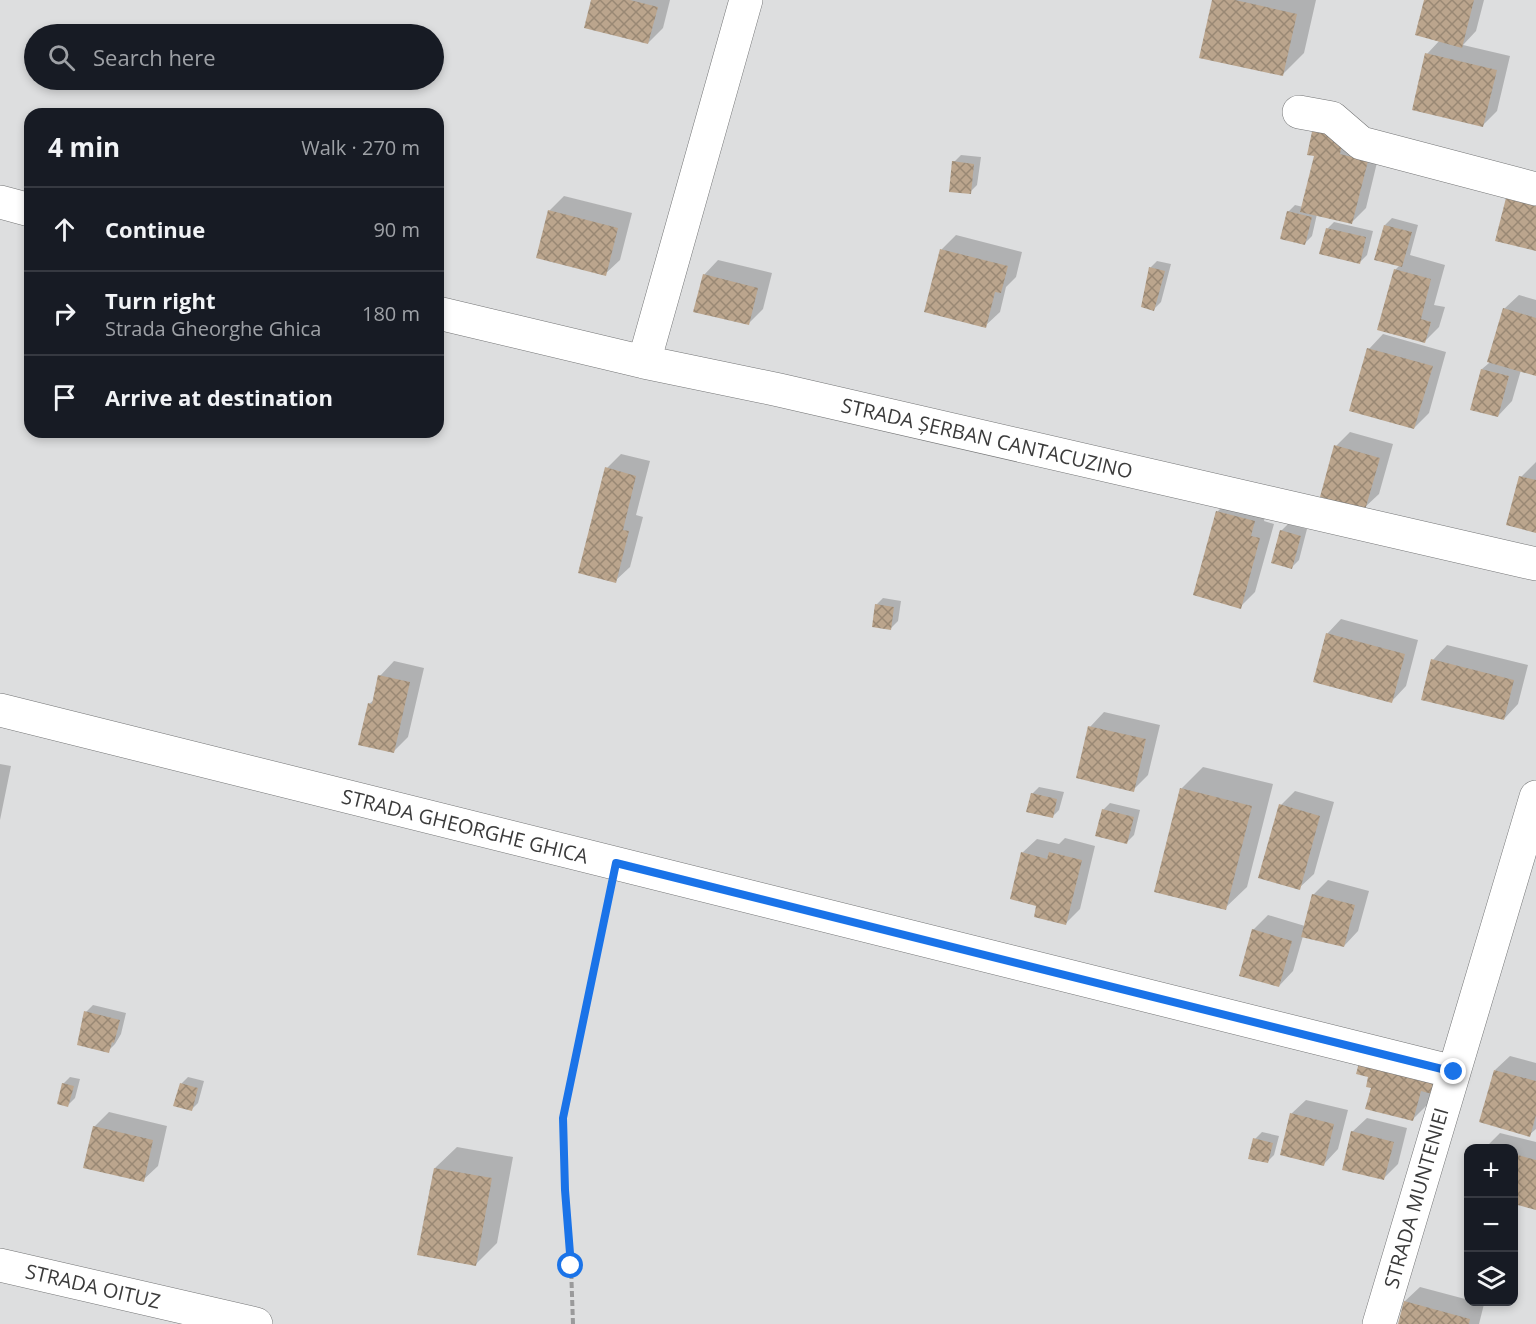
<!DOCTYPE html>
<html lang="en">
<head>
<meta charset="utf-8">
<style>
  body { margin:0; font-family:"Open Sans",sans-serif; background:#242831; color:#f1f3f6 }
  .controls { position:absolute; right:18px; bottom:18px; display:grid; overflow:hidden; border-radius:12px; box-shadow:0 3px 9px #0003 }
  .controls button { width:54px; height:54px; display:grid; place-items:center; padding:0; border:0; border-bottom:2px solid #363941; background:#171b24; color:#f1f3f6; font:30px sans-serif }
  .stop { position:absolute; width:18px; height:18px; margin:-14px; border:4px solid #1a73e8; border-radius:50%; background:#fff }
  .stop.end { background:#1a73e8; border-color:#fff; box-shadow:0 2px 6px #0008 }
  .list { margin:0; padding:0; list-style:none }
  h2 { display:flex; justify-content:space-between; align-items:center; height:78px; margin:0; padding:0 24px; font-size:26px }
  h2 small { font-size:20px; font-weight:400; color:#9ea1a6 }
  .list li { display:grid; grid-template-columns:39px 1fr auto; gap:18px; align-items:center; box-sizing:border-box; height:84px; padding:0 24px; border-top:2px solid #363941 }
  .list b { display:block; font-size:22px; white-space:nowrap }
  .list p { margin:0; font-size:20px; white-space:nowrap; color:#9ea1a6 }
  .list em { font-size:20px; font-style:normal; color:#9ea1a6 }
  .icon { flex:none; width:33px; height:33px; fill:none; stroke:currentColor; stroke-width:2; stroke-linecap:round; stroke-linejoin:round }
  .map { position:relative; flex:none; width:1536px; height:1324px; overflow:hidden }
  .search { position:absolute; background:#171b24; box-shadow:0 3px 9px #0003; left:24px; top:24px; width:420px; height:66px; display:flex; align-items:center; gap:15px; box-sizing:border-box; padding:0 21px; border-radius:33px; color:#9ea1a6; font-size:22px }
  .panel { position:absolute; background:#171b24; box-shadow:0 3px 9px #0003; left:24px; top:108px; width:420px; height:330px; border-radius:18px }
  .map>svg:first-child { display:block }
  .shadow { fill:#0003 }
  .building { fill:url(#building-cross-hatch) }
  .lines { fill:none; stroke-linecap:round; stroke-linejoin:round }
  .minor-casing { stroke:#737475; stroke-width:34 }
  .secondary-casing { stroke:#737475; stroke-width:34 }
  .path { stroke:#9a9a9b; stroke-width:4; stroke-dasharray:6 3; stroke-linecap:butt }
  .minor { stroke:#fff; stroke-width:33 }
  .secondary { stroke:#fff; stroke-width:33 }
  .route { stroke:#1a73e8; stroke-width:8 }
  .labels { text-anchor:middle; dominant-baseline:central; stroke-width:4.5; stroke-linejoin:round; paint-order:stroke }
  .street-label { font-size:20px; fill:#3b3b3b; stroke:#fff }
</style>
</head>
<body>
<div class="map">
<svg width="1536" height="1324" viewBox="0 0 1536 1324">
  <defs>
    <pattern id="building-cross-hatch" width="8" height="8" patternUnits="userSpaceOnUse" patternTransform="scale(1.5)"><rect width="8" height="8" fill="#bba58d"/><path d="M0 0l8 8M0 8l8-8" fill="none" stroke="#998874"/></pattern>
  </defs>
  <rect width="100%" height="100%" fill="#dddedf"/>
  <path class="shadow" d="M593 0H670L663 28 648 43Z
    M1214 0H1316L1304 53 1282 75Z
    M1425 0H1484L1476 31 1463 45 1510 56 1497 111 1483 125 1427 54 1440 40Z
    M1315 128 1381 146 1366 208 1352 222 1317 214 1312 236 1305 243 1288 212 1295 205 1303 207 1315 155Z
    M961 155 981 157 977 185 970 192 954 162Z
    M564 196 632 213 620 260 605 274 549 211Z
    M1392 218 1418 225 1410 255 1445 265 1434 305 1445 307 1439 327 1425 341 1395 270 1400 265 1385 225Z
    M1334 222 1373 231 1367 255 1360 262 1327 229Z
    M956 235 1022 252 1016 277 1006 287 1000 312 985 326 926 311 942 249Z
    M718 260 772 273 763 309 748 324 704 275Z
    M1157 261 1171 264 1161 302 1154 309 1150 268Z
    M1519 295 1536 300V375L1521 370 1512 401 1498 416 1482 369 1489 363 1504 309Z
    M1383 334 1446 352 1429 413 1414 428 1369 349Z
    M1350 432 1393 444 1379 494 1364 508 1336 446Z
    M621 454 650 461 636 515 643 517 630 567 615 581 607 468Z
    M1536 462V531L1521 477Z
    M1232 497 1268 507 1264 521 1274 524 1255 592 1240 607 1195 594 1218 511Z
    M1288 524 1307 529 1299 560 1292 567 1281 531Z
    M883 598 901 601 898 621 891 628 876 605Z
    M1341 619 1418 640 1406 686 1392 701 1327 634Z
    M1447 645 1528 665 1518 704 1504 719 1433 660Z
    M394 661 424 668 408 737 393 752 369 704 375 699 380 676Z
    M1104 712 1160 725 1148 775 1133 790 1090 727Z
    M0 764 11 766 0 820Z
    M1203 767 1273 784 1247 887 1225 908 1181 789Z
    M1039 787 1064 792 1059 810 1052 817 1032 794Z
    M1295 791 1334 802 1314 874 1299 888 1281 805Z
    M1110 803 1140 810 1134 835 1127 842 1103 810Z
    M1065 838 1095 846 1080 909 1066 923 1038 905 1022 853 1037 839 1059 844Z
    M1328 880 1369 891 1358 931 1344 946 1303 936 1293 971 1279 986 1253 930 1268 915 1305 926 1313 895Z
    M93 1005 126 1013 121 1034 115 1044 108 1051 86 1012Z
    M1510 1056 1536 1063V1129L1529 1135 1495 1070Z
    M1370 1076 1431 1092 1427 1105 1412 1120 1373 1087Z
    M70 1077 80 1079 75 1098 68 1105 63 1084Z
    M188 1077 204 1081 198 1103 191 1110 181 1084Z
    M1306 1100 1348 1110 1338 1149 1324 1164 1291 1114Z
    M109 1112 167 1126 158 1166 143 1180 94 1127Z
    M1367 1118 1407 1128 1398 1164 1384 1178 1352 1132Z
    M1262 1132 1279 1136 1274 1155 1267 1162 1255 1139Z
    M1500 1133 1536 1142V1208L1514 1202V1148H1485Z
    M457 1147 513 1157 497 1243 475 1265 435 1168Z
    M1420 1287 1484 1304 1479 1324H1399L1405 1301Z"/>
  <path class="building" d="M591 0H630L658 7 648 44 584 28Z
    M1212 0H1235L1297 14 1283 76 1199 58Z
    M1424 0H1474L1462 48 1415 35Z
    M1425 53 1497 70 1483 127 1412 110Z
    M1313 127 1344 134 1340 154 1368 161 1352 224 1300 212 1314 156 1307 155Z
    M952 161 974 164 971 194 949 192Z
    M1507 194 1536 201V251L1495 241Z
    M548 210 618 228 606 276 536 258Z
    M1287 211 1312 217 1305 245 1280 239Z
    M1384 225 1412 232 1402 267 1374 260Z
    M1326 228 1366 237 1360 264 1319 254Z
    M940 249 1008 266 1001 293 995 292 986 328 924 312Z
    M1149 267 1165 271 1154 311 1141 307Z
    M1394 269 1431 279 1421 319 1431 322 1425 343 1377 330Z
    M703 274 758 288 749 325 693 312Z
    M1503 308 1536 318V376L1487 362Z
    M1367 348 1433 366 1414 429 1349 411Z
    M1481 369 1509 376 1498 417 1470 410Z
    M1334 445 1380 458 1365 510 1320 497Z
    M605 467 636 476 623 530 629 531 616 583 578 573Z
    M1519 476 1536 480V533L1506 525Z
    M1216 511 1255 521 1251 536 1260 538 1241 609 1193 595Z
    M1280 530 1301 536 1292 569 1271 563Z
    M875 604 894 607 891 630 872 627Z
    M1326 633 1405 654 1392 703 1313 682Z
    M1431 659 1514 680 1504 720 1421 700Z
    M378 675 410 682 394 753 358 745 368 703 372 704Z
    M1088 726 1146 739 1134 792 1076 778Z
    M1180 788 1252 806 1226 910 1154 892Z
    M1031 793 1057 799 1053 818 1026 812Z
    M1279 804 1320 816 1300 890 1258 878Z
    M1102 809 1134 817 1127 844 1095 836Z
    M1021 852 1047 859 1049 852 1082 860 1066 925 1034 917 1036 906 1010 899Z
    M1312 894 1355 905 1344 947 1301 937Z
    M1252 929 1292 941 1279 987 1239 976Z
    M84 1011 120 1020 114 1043 112 1042 109 1053 77 1045Z
    M1362 1052 1442 1074 1436 1095 1421 1091 1413 1121 1365 1109 1371 1088 1366 1087 1368 1077 1356 1074Z
    M1494 1070 1536 1081V1115L1530 1137 1479 1122Z
    M62 1083 74 1086 68 1107 57 1104Z
    M180 1083 198 1088 192 1111 173 1106Z
    M1290 1113 1334 1124 1324 1166 1280 1155Z
    M93 1126 153 1140 144 1182 83 1168Z
    M1351 1131 1394 1142 1384 1180 1342 1170Z
    M1253 1138 1273 1143 1268 1163 1248 1159Z
    M1514 1154 1536 1160V1210L1514 1204Z
    M434 1168 492 1178 476 1266 417 1255Z
    M1404 1301 1470 1319 1469 1324H1398Z"/>
  <g class="lines">
    <g class="minor-casing">
      <path id="minor" d="M1299 112 1332 118 1361 143 1536 189
        M0 202 30 210
        M438 313 644 362 779 390 1536 564
        M644 362 746 0
        M0 710 1454 1072
        M1379 1324 1536 797"/>
    </g>
    <g class="secondary-casing">
      <path id="secondary" d="M0 1265 256 1324"/>
    </g>
    <path class="path" d="M573 1324 571 1266 565 1190 563 1118 609 895"/>
    <use href="#minor" class="minor"/>
    <use href="#secondary" class="secondary"/>
  </g>
  <g class="lines">
    <path class="route" d="M571 1266 565 1190 563 1118 616 863 1454 1072"/>
  </g>
  <g class="labels">
    <g class="street-label">
      <text transform="translate(987 438) rotate(13)">STRADA ȘERBAN CANTACUZINO</text>
      <text transform="translate(465 826) rotate(14)">STRADA GHEORGHE GHICA</text>
      <text transform="translate(1416 1198) rotate(-74)">STRADA MUNTENIEI</text>
      <text transform="translate(93 1286) rotate(13)">STRADA OITUZ</text>
    </g>
  </g>
</svg>
<div class="controls">
<button>+</button>
<button>−</button>
<button><svg class="icon" aria-label="layers" viewBox="0 0 24 24"><path d="M12 4l9 5-9 5-9-5zM3 14l9 5 9-5"/></svg></button>
</div>
<div class="stop" style="left:571px;top:1266px"></div>
<div class="stop end" style="left:1454px;top:1072px"></div>
<div class="search"><svg class="icon" aria-label="search" viewBox="0 0 24 24"><circle cx="10" cy="10" r="6"/><path d="M15 15l6 6"/></svg>Search here</div>
<section class="panel">
<h2>4 min<small>Walk · 270 m</small></h2>
<ul class="list">
<li><svg class="icon" aria-label="ahead" viewBox="0 0 24 24"><path d="M12 20V5M6 11l6-6 6 6"/></svg><div><b>Continue</b></div><em>90 m</em></li>
<li><svg class="icon" aria-label="right" viewBox="0 0 24 24"><path d="M7 20v-9h11M14 6l5 5-5 5"/></svg><div><b>Turn right</b><p>Strada Gheorghe Ghica</p></div><em>180 m</em></li>
<li><svg class="icon" aria-label="arrive" viewBox="0 0 24 24"><path d="M6 21V4h12l-3 4 3 4H6"/></svg><div><b>Arrive at destination</b></div></li>
</ul>
</section>
</div>
</body>
</html>
